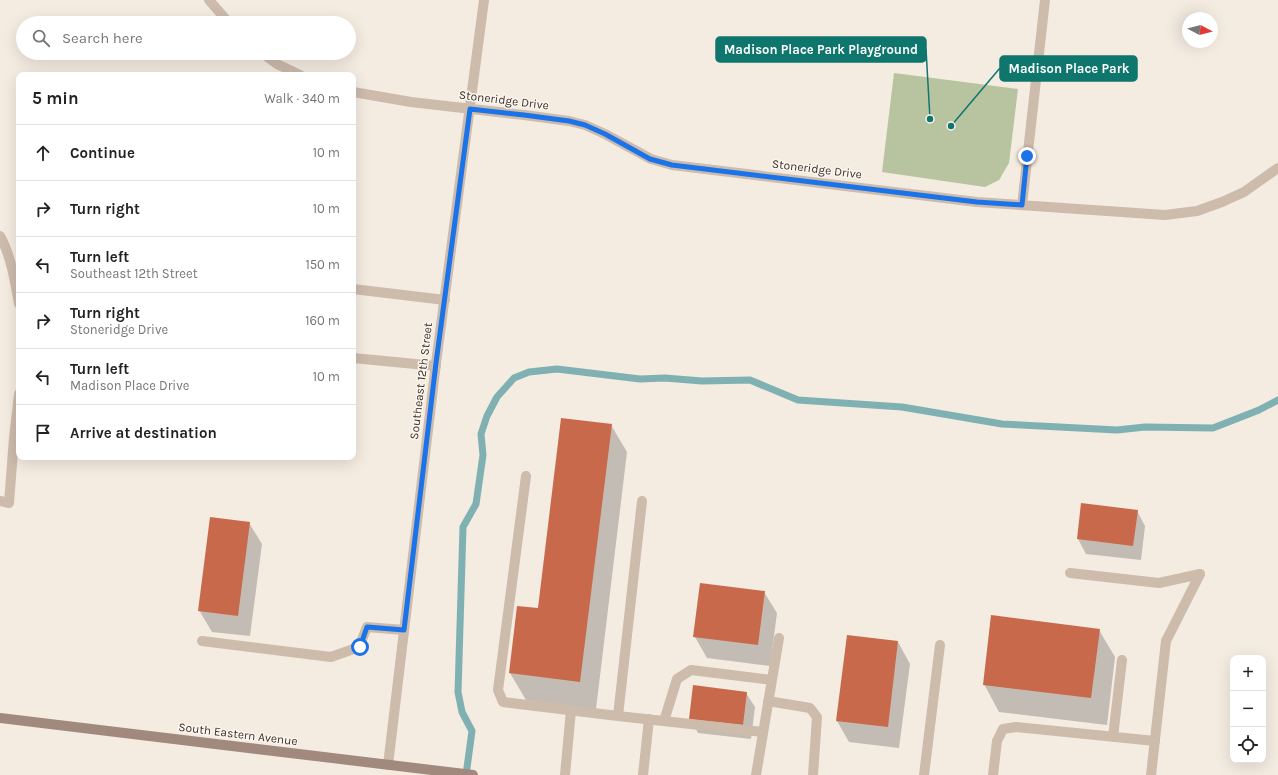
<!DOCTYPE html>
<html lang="en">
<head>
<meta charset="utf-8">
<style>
  body { margin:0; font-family:Karla,sans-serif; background:#f2f2f2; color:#222 }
  .controls { position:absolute; right:12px; bottom:12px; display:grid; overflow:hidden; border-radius:8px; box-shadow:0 4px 16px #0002 }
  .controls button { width:36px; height:36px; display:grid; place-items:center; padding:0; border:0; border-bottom:1px solid #e0e0e0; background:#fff; color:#222; font:20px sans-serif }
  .compass { position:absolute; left:1182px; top:12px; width:36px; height:36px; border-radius:50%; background:#fff; box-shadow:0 4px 16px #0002; rotate:97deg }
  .stop { position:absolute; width:12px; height:12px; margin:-9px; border:3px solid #1a73e8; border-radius:50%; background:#fff }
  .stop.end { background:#1a73e8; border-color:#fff; box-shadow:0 1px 4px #0008 }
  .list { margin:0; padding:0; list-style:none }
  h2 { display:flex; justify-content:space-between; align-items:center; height:52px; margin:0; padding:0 16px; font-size:17px }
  h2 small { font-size:13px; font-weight:400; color:#767676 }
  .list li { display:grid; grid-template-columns:26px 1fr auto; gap:12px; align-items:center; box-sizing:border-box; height:56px; padding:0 16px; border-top:1px solid #e0e0e0 }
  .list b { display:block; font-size:15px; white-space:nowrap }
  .list p { margin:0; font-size:13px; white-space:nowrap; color:#767676 }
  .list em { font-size:13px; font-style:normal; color:#767676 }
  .icon { flex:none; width:22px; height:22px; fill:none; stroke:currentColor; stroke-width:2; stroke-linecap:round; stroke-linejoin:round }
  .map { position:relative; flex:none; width:1278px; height:775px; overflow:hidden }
  .search { position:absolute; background:#fff; box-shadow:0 4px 16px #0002; left:16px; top:16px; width:340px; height:44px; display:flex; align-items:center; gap:10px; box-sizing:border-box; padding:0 14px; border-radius:22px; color:#767676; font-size:15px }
  .panel { position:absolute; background:#fff; box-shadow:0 4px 16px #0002; left:16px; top:72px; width:340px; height:388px; border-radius:8px }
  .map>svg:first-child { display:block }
  .green { fill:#b8c4a0 }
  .shadow { fill:#0003 }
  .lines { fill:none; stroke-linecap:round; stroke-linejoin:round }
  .stream { stroke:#7fb0b2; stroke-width:7 }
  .building { fill:#c8694b }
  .lane { stroke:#cdbbac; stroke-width:10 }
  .street { stroke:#cdbbac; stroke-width:10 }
  .secondary { stroke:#a18a7d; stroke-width:10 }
  .route { stroke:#1a73e8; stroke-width:5 }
  .labels { text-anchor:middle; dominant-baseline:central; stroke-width:3; stroke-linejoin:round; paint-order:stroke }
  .street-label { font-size:12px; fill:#3b302b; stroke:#fbf5ee }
  .leader { fill:none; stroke:#0f766e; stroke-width:1.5 }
  .callout-dot { fill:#0f766e; stroke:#fbf5ee; stroke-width:1.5 }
  .callout { fill:#0f766e; stroke:#0f766e; stroke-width:1.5 }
  .callout-label { font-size:13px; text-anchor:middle; font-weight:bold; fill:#fff }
</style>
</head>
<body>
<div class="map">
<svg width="1278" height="775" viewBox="0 0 1278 775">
  <rect width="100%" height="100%" fill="#f4ebe1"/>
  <path class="green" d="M894 73 1018 89 1009 163 999 180 985 187 882 172Z"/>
  <path class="shadow" d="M611 425 627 452 596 709 526 700 510 673 538 609Z
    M1082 505 1137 511 1145 526 1141 560 1086 554 1078 539Z
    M249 523 262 544 250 636 212 632 199 610Z
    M764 592 777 613 770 666 707 658 695 637Z
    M1099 630 1115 657 1107 725 999 712 984 684Z
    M898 642 910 664 899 748 849 742 837 721Z
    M746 693 755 707 751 739 698 733 690 718Z"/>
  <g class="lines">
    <path class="stream" d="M466 775 472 731 462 712 458 692 463 527 476 504 483 455 481 434 487 416 497 397 514 378 529 372 557 369 640 379 665 378 702 381 750 380 798 400 902 407 1002 424 1117 430 1145 427 1213 428 1259 410 1278 400"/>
  </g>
  <path class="building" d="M561 418 612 424 580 682 509 673 517 606 538 608Z
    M1081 503 1138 510 1133 546 1077 539Z
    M210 517 250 522 238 616 198 611Z
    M700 583 765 591 758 645 693 637Z
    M991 615 1100 629 1091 698 983 685Z
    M847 635 898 641 888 727 836 721Z
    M693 685 747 692 743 725 689 719Z"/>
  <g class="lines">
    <path class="lane" d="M353 289 445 300
      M353 358 436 366
      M526 476 498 690 503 702 618 716 642 501
      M1070 573 1159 583 1200 574
      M202 641 331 657 359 647 367 627 404 630
      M768 701 810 708 817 717 813 775
      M618 716 763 732
      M664 721 677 679 691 670 772 680
      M1113 737 1122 660
      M565 775 571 710
      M643 775 649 719
      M756 775 779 638
      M924 775 940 645
      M993 775 997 741 1003 729 1016 727 1155 741"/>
    <path class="street" d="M209 0 229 23
      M262 53 277 64 300 75
      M353 92 411 102 524 115 569 121 585 125 605 134 651 159 672 165 977 202 1165 215 1197 211 1222 202 1244 192 1278 168
      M1022 205 1045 0
      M0 236C11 256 15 281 19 304
      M0 501 9 503 14 438 19 394
      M388 765 436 363 484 0
      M1151 775 1166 641 1200 574"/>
    <path class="secondary" d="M0 718 473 775"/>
  </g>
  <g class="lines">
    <path class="route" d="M360 647 367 627 404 630 436 363 470 109 524 115 569 121 585 125 605 134 650 159 672 165 977 202 1022 205 1027 156"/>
  </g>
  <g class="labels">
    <g class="street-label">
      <text transform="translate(504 100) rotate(7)">Stoneridge Drive</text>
      <text transform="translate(817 169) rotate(7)">Stoneridge Drive</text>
      <text transform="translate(421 381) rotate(-83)">Southeast 12th Street</text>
      <text transform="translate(238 734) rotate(7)">South Eastern Avenue</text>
    </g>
  </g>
  <path class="leader" d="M930 119L926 49M951 126L1000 68"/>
  <g class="callout-dot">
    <circle cx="930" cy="119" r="4"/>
    <circle cx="951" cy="126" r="4"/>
  </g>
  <g class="callout">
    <rect x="716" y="37" width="210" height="25" rx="4"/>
    <rect x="1000" y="56" width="137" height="25" rx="4"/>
  </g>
  <g class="callout-label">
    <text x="821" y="54">Madison Place Park Playground</text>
    <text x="1069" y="73">Madison Place Park</text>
  </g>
</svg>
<div class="controls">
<button>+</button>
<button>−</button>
<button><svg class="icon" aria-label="locate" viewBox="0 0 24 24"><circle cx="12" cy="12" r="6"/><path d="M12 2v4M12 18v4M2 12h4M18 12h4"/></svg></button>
</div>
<svg class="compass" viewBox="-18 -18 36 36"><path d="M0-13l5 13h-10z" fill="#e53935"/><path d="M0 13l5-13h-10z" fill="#767676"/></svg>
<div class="stop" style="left:360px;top:647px"></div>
<div class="stop end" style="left:1027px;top:156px"></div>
<div class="search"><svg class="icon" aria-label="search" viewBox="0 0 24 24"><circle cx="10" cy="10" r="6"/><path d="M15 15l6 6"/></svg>Search here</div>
<section class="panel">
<h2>5 min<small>Walk · 340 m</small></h2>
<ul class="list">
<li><svg class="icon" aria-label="ahead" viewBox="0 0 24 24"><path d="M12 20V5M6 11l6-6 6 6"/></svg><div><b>Continue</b></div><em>10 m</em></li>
<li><svg class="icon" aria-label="right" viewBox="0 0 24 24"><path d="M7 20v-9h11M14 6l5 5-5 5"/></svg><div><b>Turn right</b></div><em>10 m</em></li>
<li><svg class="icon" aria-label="left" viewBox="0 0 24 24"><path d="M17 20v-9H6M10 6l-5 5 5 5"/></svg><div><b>Turn left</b><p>Southeast 12th Street</p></div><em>150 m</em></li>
<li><svg class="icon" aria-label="right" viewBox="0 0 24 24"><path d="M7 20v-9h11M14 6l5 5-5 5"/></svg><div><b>Turn right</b><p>Stoneridge Drive</p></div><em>160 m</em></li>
<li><svg class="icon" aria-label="left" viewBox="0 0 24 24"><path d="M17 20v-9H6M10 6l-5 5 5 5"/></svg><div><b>Turn left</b><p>Madison Place Drive</p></div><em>10 m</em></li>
<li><svg class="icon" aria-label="arrive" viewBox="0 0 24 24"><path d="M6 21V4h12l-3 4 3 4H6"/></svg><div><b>Arrive at destination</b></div></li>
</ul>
</section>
</div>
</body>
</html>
